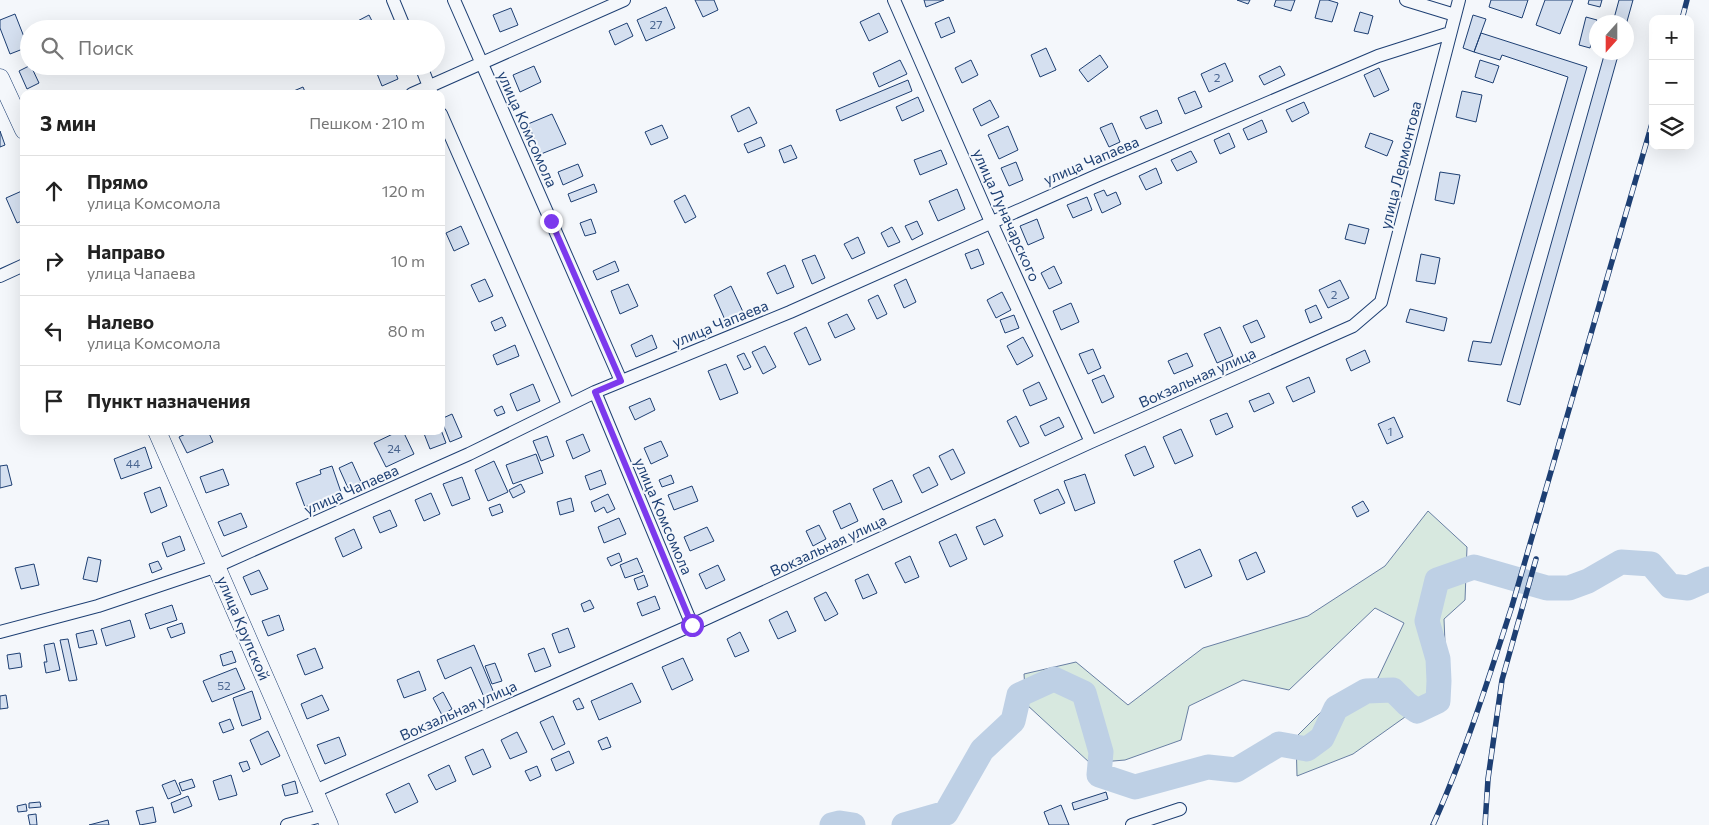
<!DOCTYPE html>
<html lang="ru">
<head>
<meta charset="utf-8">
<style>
  body { margin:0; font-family:Commissioner,sans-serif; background:#f2f2f2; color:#222 }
  .controls { position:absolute; right:15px; top:15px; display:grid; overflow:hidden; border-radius:10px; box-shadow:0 5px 20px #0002 }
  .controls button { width:45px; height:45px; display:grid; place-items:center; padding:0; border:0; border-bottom:1px solid #e0e0e0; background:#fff; color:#222; font:25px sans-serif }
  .compass { position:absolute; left:1589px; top:15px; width:45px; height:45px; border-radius:50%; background:#fff; box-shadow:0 5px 20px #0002; rotate:201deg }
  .stop { position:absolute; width:15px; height:15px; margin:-11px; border:4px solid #7c3aed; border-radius:50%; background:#fff }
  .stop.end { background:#7c3aed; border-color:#fff; box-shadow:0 1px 5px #0008 }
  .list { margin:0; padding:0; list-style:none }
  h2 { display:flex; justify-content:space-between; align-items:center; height:65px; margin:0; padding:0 20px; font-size:21px }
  h2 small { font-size:16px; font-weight:400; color:#767676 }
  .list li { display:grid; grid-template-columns:32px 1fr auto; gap:15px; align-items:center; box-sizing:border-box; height:70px; padding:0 20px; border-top:1px solid #e0e0e0 }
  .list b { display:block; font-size:19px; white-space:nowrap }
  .list p { margin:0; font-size:16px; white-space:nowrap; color:#767676 }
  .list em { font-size:16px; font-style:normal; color:#767676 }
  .icon { flex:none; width:28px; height:28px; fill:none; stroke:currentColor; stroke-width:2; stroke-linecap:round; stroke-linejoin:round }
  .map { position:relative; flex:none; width:1709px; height:825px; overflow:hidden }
  .search { position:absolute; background:#fff; box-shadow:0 5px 20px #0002; left:20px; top:20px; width:425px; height:55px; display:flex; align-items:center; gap:12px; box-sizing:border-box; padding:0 18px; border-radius:28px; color:#767676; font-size:19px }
  .panel { position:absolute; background:#fff; box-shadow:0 5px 20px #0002; left:20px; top:90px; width:425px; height:345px; border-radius:10px }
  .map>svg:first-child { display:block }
  .green { fill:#d7e8df; stroke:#687fa3 }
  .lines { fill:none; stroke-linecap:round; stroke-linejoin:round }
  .river { stroke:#bed0e5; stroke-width:25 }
  .building { fill:#d5e0f0; stroke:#1d3f73 }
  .street-casing { stroke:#1d3f73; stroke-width:14 }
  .secondary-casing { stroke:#1d3f73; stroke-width:19 }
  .street { stroke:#f4f7fb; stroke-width:12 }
  .secondary { stroke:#f4f7fb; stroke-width:18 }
  .rail-casing { stroke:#1d3f73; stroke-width:5.5 }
  .rail { stroke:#f4f7fb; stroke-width:4; stroke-dasharray:11; stroke-linecap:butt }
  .route { stroke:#7c3aed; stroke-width:6 }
  .labels { text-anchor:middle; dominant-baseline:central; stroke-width:4; stroke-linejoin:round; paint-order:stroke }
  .number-label { font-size:12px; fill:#4b6792 }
  .street-label { font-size:15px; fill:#1d3f73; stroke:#f4f7fb }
</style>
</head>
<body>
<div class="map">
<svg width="1709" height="825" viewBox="0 0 1709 825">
  <rect width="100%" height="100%" fill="#f4f7fb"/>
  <path class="green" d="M1428 511 1467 547 1465 600 1444 619 1447 691 1405 717 1353 754 1297 776 1296 737 1327 706 1378 678 1404 623 1375 608 1289 690 1243 680 1189 706 1181 740 1125 760 1090 763 1026 704 1024 674 1076 662 1128 705 1203 648 1308 616 1385 566Z"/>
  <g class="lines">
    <path class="river" d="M832 825 840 823 853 825
      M904 825 946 813 982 750 1013 721 1019 695 1054 679 1084 693 1101 752 1099 775 1135 787 1208 767 1236 770 1279 744 1307 749 1322 738 1336 708 1366 691 1393 690 1407 704 1417 711 1438 701 1439 681 1438 659 1427 621 1437 580 1474 567 1547 588H1569L1588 581 1621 562 1651 564 1670 586 1688 588 1709 579"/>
  </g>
  <path class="building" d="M695 0H714L718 10 703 17Z
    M924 0H944L926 7Z
    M1237 0H1250L1248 4Z
    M1276 0H1295L1291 11 1274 6Z
    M1320 0H1328L1338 3 1332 22 1315 18Z
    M1491 0H1528L1522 18 1489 7Z
    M1545 0H1573L1560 34 1536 25Z
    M1589 0H1602L1600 7 1588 4Z
    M1619 0H1633L1626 25V22H1613Z
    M666 7 675 28 646 41 637 20Z
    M511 8 518 25 500 32 493 15Z
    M1360 12 1373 16 1368 34 1354 31Z
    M879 13 888 32 869 41 860 22Z
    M15 14 28 47 10 54 0 28V20Z
    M369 15 376 29H349L348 26Z
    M1473 15 1486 19 1474 52 1463 48Z
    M949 17 955 32 941 38 935 23Z
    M1586 17 1597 20 1590 48 1579 45Z
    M627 23 633 36 615 45 609 31Z
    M1481 33 1587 67 1501 365 1468 361 1473 341 1491 343 1568 77 1502 55 1500 60 1474 52Z
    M1046 48 1056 70 1040 77 1031 55Z
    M1605 52H1619L1520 405 1507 401Z
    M1100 55 1108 67 1088 82 1079 70Z
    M900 60 907 74 879 87 873 73Z
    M971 60 978 75 962 83 955 68Z
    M1480 60 1499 66 1493 83 1475 77Z
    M1225 63 1233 81 1209 92 1201 74Z
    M29 66H31L39 83 27 89 19 71Z
    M374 66H393L398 79 382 86Z
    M534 66 541 82 520 92 513 75Z
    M1280 66 1285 75 1264 85 1259 76Z
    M1379 68 1389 90 1374 97 1364 75Z
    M908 80 912 91 840 121 836 110Z
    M303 87 306 94H290L289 93Z
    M1195 91 1202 107 1185 114 1178 98Z
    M1462 91 1482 95 1476 122 1456 117Z
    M918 97 924 111 902 121 896 107Z
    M990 100 999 117 981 126 973 109Z
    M1304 102 1309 113 1292 122 1286 110Z
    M749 107 757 123 738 132 731 116Z
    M1157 110 1162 123 1146 129 1140 117Z
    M552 114 566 144 541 154 528 124Z
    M1262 120 1267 132 1248 140 1243 129Z
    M1112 123 1120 142 1109 147 1100 128Z
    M662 125 668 138 651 145 645 132Z
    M1008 126 1018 150 999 159 988 135Z
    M0 131 5 145 0 147Z
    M1229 133 1235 147 1220 154 1214 140Z
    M1370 133 1393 141 1387 156 1365 147Z
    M761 137 765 146 748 153 744 144Z
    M791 145 797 158 784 163 779 150Z
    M941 150 947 164 920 175 914 160Z
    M1191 151 1197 162 1177 171 1171 160Z
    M1016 162 1023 180 1009 186 1001 168Z
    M578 164 583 176 563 185 558 172Z
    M1156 168 1162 183 1146 190 1139 176Z
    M1440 172 1460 175 1454 204 1435 200Z
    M594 184 597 192 571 202 568 194Z
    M957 189 965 209 938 221 929 201Z
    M24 190V220L17 223 6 198Z
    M1104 190 1107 196 1116 192 1121 204 1102 213 1094 194Z
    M685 195 696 217 685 223 674 201Z
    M1087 197 1092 210 1073 218 1067 205Z
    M591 219 596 233 585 236 580 223Z
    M1037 219 1044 238 1028 245 1020 226Z
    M917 221 923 234 912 240 905 226Z
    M1349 224 1369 229 1365 244 1345 239Z
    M461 226 469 244 454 251 446 233Z
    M892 227 900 242 888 247 881 233Z
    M858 237 865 253 852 259 844 244Z
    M978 249 984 264 971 269 965 254Z
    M1421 254 1440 258 1435 284 1416 281Z
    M815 255 825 278 812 284 802 260Z
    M615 261 619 271 597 280 593 271Z
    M785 265 794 287 777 294 767 273Z
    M1054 266 1062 283 1049 289 1041 273Z
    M485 279 493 296 479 302 471 285Z
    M906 279 916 302 904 308 894 285Z
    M1340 280 1349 298 1328 308 1319 290Z
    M628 284 638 306 620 314 611 291Z
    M731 286 744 314 726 322 714 295Z
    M1002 292 1011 310 996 318 987 300Z
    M878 295 887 314 877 319 868 300Z
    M1071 303 1079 322 1061 330 1053 311Z
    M1316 305 1322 318 1310 323 1305 310Z
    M1410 309 1447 318 1444 331 1406 322Z
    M847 314 855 329 835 338 828 323Z
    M1014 315 1019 328 1005 333 1000 320Z
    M502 317 506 326 495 331 491 322Z
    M1257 320 1265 337 1251 343 1243 326Z
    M806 327 821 360 809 365 794 333Z
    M1220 327 1233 356 1217 363 1204 334Z
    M652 335 657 348 636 357 631 345Z
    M1023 337 1033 356 1017 365 1007 346Z
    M515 345 519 356 497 365 493 355Z
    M765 346 776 367 763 374 752 352Z
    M1093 349 1101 368 1088 374 1079 354Z
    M1365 350 1370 362 1351 371 1346 359Z
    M744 353 751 367 744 370 737 356Z
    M1187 353 1193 366 1174 374 1168 361Z
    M726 364 738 393 720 400 708 371Z
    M1104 375 1114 397 1102 403 1092 380Z
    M1309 377 1315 392 1293 402 1286 387Z
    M1039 382 1047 399 1030 406 1023 390Z
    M533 384 540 401 517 411 510 394Z
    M1269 393 1274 403 1254 412 1249 401Z
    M650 398 655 410 635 420 629 407Z
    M502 406 505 413 497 416 494 410Z
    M1227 413 1233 427 1216 435 1210 420Z
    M452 414 462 437 450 442 441 419Z
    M1016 416 1029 443 1020 447 1007 421Z
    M1059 417 1064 427 1045 436 1040 426Z
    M1394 417 1403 437 1387 444 1378 424Z
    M1181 429 1193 456 1175 464 1163 437Z
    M441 430 446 443 430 449 423 431H441Z
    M192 431H208L213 442 187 453 179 437Z
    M399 431H403L414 454 386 467 374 443Z
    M583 434 590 451 573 459 566 441Z
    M547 436 554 456 541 461 533 441Z
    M661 441 668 456 651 464 644 448Z
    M1145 446 1154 467 1134 476 1125 455Z
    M145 447 152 468 121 479 114 459Z
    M953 449 965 473 951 480 939 456Z
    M536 454 543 473 513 484 506 465Z
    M494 461 508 492 488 501 475 470Z
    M352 462 361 482 348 488 339 468Z
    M7 465 12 485 0 488V466Z
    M332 466 342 495 330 499V497L305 507 296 483 321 474 320 470Z
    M929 467 938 485 922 493 913 475Z
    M223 469 229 485 206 493 200 477Z
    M601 470 606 484 590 490 585 476Z
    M1085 474 1095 503 1075 511 1064 481Z
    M671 475 674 483 662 487 659 480Z
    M462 477 470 499 452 506 443 484Z
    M892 480 902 502 883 510 873 489Z
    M521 484 525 492 513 498 509 490Z
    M692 486 698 501 674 510 668 495Z
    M160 487 167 506 151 513 144 493Z
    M1058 489 1065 503 1040 514 1034 500Z
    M431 493 440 514 424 521 415 500Z
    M608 494 615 509 607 513 604 507 595 512 591 502Z
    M571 498 574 511 560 515 557 502Z
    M1363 501 1369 511 1357 517 1352 507Z
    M850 503 858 521 841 529 833 511Z
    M500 504 503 512 492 516 489 508Z
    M390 510 397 526 380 533 373 517Z
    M241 513 247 527 224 536 218 522Z
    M619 518 626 534 604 543 598 527Z
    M995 519 1003 536 984 545 976 527Z
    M819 525 826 539 813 546 806 531Z
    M707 527 714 541 690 551 684 537Z
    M354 529 362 548 343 557 335 538Z
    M956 534 967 559 950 567 939 542Z
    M180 536 185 550 167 557 162 543Z
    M1200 549 1212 576 1185 588 1174 561Z
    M1256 552 1265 572 1247 580 1239 560Z
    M619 553 622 561 611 566 607 558Z
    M910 556 919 577 905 583 895 563Z
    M88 557 101 560 97 582 83 579Z
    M637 558 643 572 625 578 620 565Z
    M158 561 162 569 152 573 149 564Z
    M34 564 39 585 21 589 15 568Z
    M718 565 725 580 706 589 699 574Z
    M259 570 268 589 251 595 243 577Z
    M868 574 877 593 863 599 855 580Z
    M644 575 648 586 638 590 634 579Z
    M826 592 838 614 825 621 814 598Z
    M655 596 660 609 642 616 637 603Z
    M590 600 594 608 584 612 581 604Z
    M172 605 177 620 150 629 145 614Z
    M787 611 796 631 778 639 769 620Z
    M279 615 284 630 268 636 262 621Z
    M130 620 135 637 106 646 101 629Z
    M182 623 185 633 171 638 167 628Z
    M568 628 575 647 559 653 552 634Z
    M93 630 97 644 79 648 76 634Z
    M740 632 749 651 735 657 727 639Z
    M68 639 77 680 69 681 60 640Z
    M54 643 60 670 46 673 44 662H47L44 645Z
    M474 645 494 693 484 697 471 667 445 679 437 660Z
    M315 648 323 668 305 675 297 655Z
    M544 648 551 666 535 672 528 654Z
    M232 651 236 662 223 666 220 655Z
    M20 653 22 667 9 669 7 655Z
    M683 658 693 680 672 690 662 667Z
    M495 663 502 681 492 684 485 666Z
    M236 668 245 689 212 702 203 681Z
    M419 671 426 690 404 698 397 680Z
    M632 683 641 702 599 720 591 701Z
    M252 691 261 719 242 726 233 698Z
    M443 692 452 709 442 715 433 698Z
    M6 695 8 708 0 709V696Z
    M322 695 329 710 307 719 301 704Z
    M579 698 584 708 577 710 573 701Z
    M553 716 565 744 553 750 540 722Z
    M230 719 234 729 223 733 219 723Z
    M268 731 280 756 261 765 250 740Z
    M517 732 527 752 510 759 501 740Z
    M339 737 346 755 325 764 317 745Z
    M607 737 611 747 602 750 598 741Z
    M483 749 491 767 473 775 465 757Z
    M569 751 574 763 556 771 551 759Z
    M247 761 250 769 243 772 239 763Z
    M449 765 456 781 436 790 428 775Z
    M537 766 541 776 530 781 525 771Z
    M231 775 237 795 219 800 213 781Z
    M192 779 195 787 182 791 179 783Z
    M175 780 181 794 168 799 162 785Z
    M295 781 298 793 285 796 282 785Z
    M409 783 418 802 395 813 386 794Z
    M1106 792 1108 799 1074 810 1072 803Z
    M188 796 192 806 174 813 171 803Z
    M40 802 41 807 29 808V803Z
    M26 804 27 811 18 812 17 806Z
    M1061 805 1069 825H1049L1044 812Z
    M153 807 156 822 140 825 136 811Z
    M36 814 37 825H30L28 815Z
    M108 820 109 825H89Z"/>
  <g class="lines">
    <g class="street-casing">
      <path id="street" d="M393 0 405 29
        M454 0 621 381
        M894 0 991 222 1091 442
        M1406 0 1455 15
        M421 66 432 94
        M412 94 624 0
        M441 114 568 404
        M0 276 24 265
        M595 392 692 625
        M0 632 98 606 217 566 469 454 595 392 790 312 1096 176 1378 56 1450 33
        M315 791 692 625 1091 442 1353 326 1381 302 1459 0
        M287 825 325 815
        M1132 825 1180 809"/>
    </g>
    <g class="secondary-casing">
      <path id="secondary" d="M0 78 24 130
        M157 431 329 825"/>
    </g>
    <use href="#street" class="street"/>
    <use href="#secondary" class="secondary"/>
    <g class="rail-casing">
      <path id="rail" d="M1682 19 1687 0
        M1433 825C1465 754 1488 680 1512 606L1653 120
        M1485 825 1488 779 1502 680 1536 559"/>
    </g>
    <use href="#rail" class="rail"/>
  </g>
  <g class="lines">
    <path class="route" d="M551 221 621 381 595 392 692 625"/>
  </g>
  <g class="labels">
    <g class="number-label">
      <text x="656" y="24">27</text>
      <text x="1217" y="77">2</text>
      <text x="1334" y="294">2</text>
      <text x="1390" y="431">1</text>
      <text x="394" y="448">24</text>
      <text x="133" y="463">44</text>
      <text x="224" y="685">52</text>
    </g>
    <g class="street-label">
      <text transform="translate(528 129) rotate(66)">улица Комсомола</text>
      <text transform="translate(1091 160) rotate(-23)">улица Чапаева</text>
      <text transform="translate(1400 165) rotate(-76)">улица Лермонтова</text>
      <text transform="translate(1007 215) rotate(66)">улица Луначарского</text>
      <text transform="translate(720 323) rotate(-22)">улица Чапаева</text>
      <text transform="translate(1197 377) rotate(-24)">Вокзальная улица</text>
      <text transform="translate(351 489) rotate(-24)">улица Чапаева</text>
      <text transform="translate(664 516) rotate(67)">улица Комсомола</text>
      <text transform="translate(828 545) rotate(-25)">Вокзальная улица</text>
      <text transform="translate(244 628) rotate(67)">улица Крупской</text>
      <text transform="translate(458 710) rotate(-24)">Вокзальная улица</text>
    </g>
  </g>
</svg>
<div class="controls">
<button>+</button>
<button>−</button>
<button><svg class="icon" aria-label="layers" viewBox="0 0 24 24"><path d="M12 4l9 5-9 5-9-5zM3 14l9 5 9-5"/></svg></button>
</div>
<svg class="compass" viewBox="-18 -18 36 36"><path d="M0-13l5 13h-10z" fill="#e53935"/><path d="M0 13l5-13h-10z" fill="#767676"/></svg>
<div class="stop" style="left:692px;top:625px"></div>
<div class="stop end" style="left:551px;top:221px"></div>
<div class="search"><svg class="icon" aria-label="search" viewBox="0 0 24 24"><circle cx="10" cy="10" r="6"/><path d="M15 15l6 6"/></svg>Поиск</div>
<section class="panel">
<h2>3 мин<small>Пешком · 210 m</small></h2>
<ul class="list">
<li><svg class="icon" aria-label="ahead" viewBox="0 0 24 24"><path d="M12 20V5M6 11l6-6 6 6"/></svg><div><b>Прямо</b><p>улица Комсомола</p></div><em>120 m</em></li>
<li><svg class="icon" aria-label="right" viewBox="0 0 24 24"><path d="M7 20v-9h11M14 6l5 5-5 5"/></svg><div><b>Направо</b><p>улица Чапаева</p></div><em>10 m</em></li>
<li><svg class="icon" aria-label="left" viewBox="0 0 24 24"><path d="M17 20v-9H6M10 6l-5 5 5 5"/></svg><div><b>Налево</b><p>улица Комсомола</p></div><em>80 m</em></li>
<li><svg class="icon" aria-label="arrive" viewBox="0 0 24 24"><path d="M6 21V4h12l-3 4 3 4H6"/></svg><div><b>Пункт назначения</b></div></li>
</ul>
</section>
</div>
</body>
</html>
